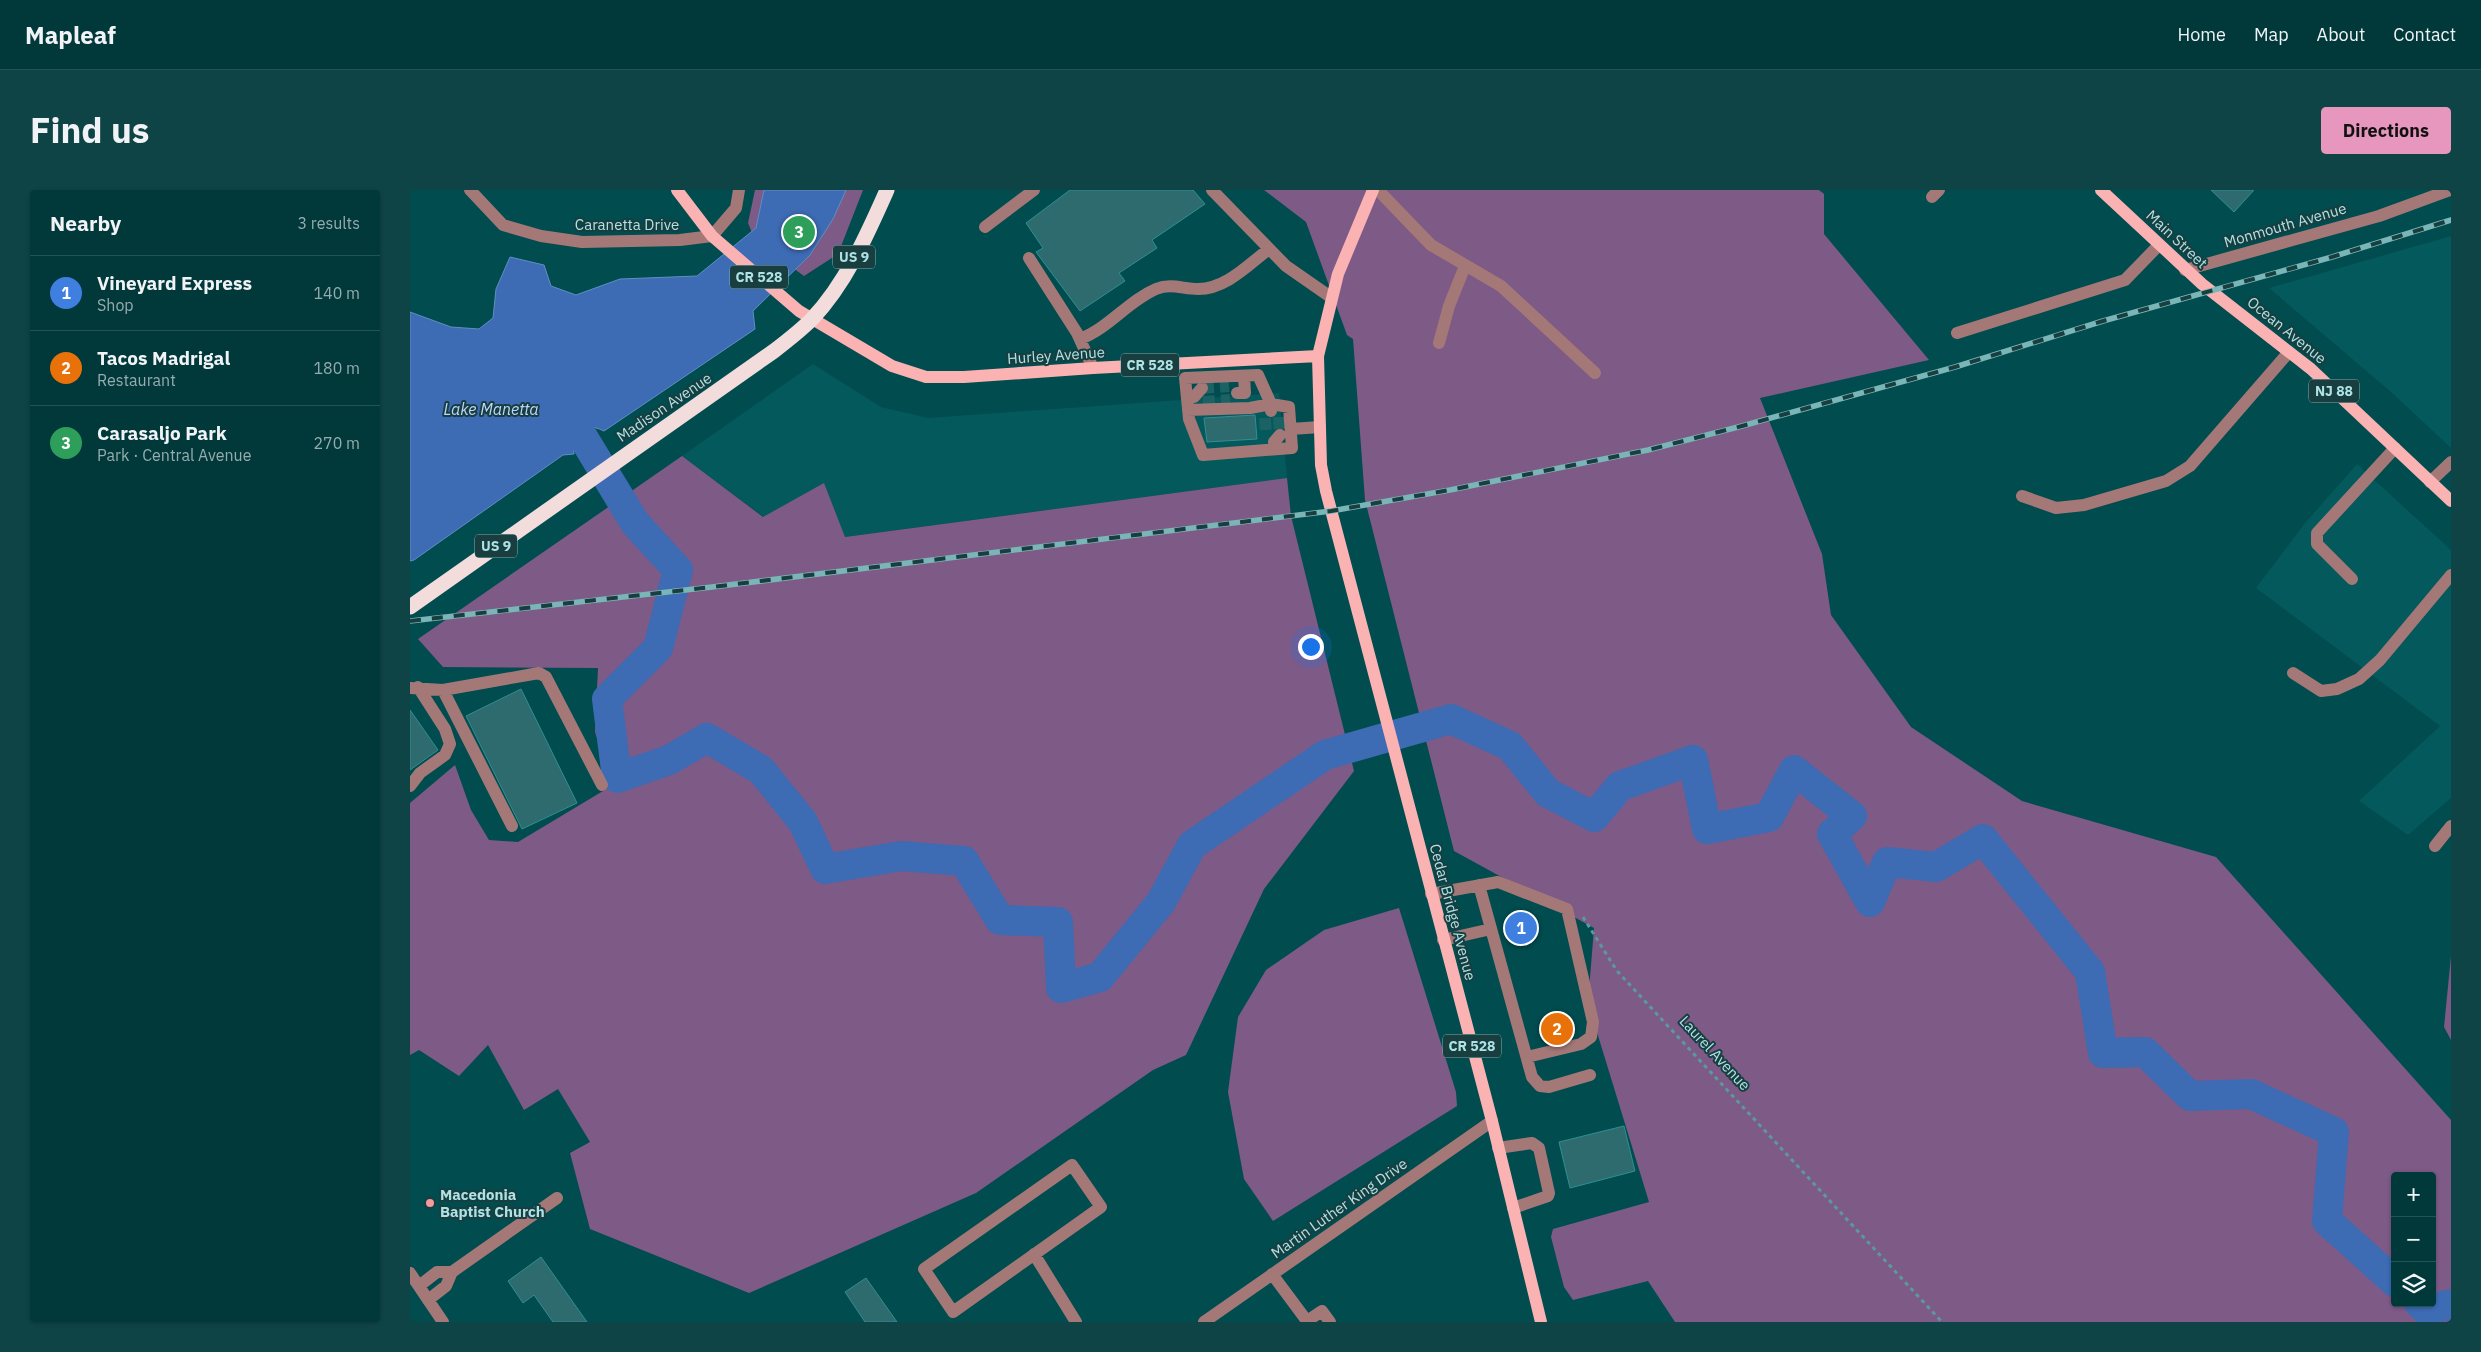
<!DOCTYPE html>
<html lang="en">
<head>
<meta charset="utf-8">
<style>
  body { margin:0; font-family:"IBM Plex Sans",sans-serif; background:#0f4446; color:#f1f3f6 }
  .controls { position:absolute; right:15px; bottom:15px; display:grid; overflow:hidden; border-radius:5px; box-shadow:0 1px 4px #0004 }
  .controls button { width:45px; height:45px; display:grid; place-items:center; padding:0; border:0; border-bottom:1px solid #235355; background:#01393b; color:#f1f3f6; font:25px sans-serif }
  .you { position:absolute; left:900px; top:456px; width:18px; height:18px; margin:-12px; border:4px solid #fff; border-radius:50%; background:#1a73e8; box-shadow:0 0 0 8px #1a73e833 }
  .badge { display:grid; place-items:center; width:32px; height:32px; border-radius:50%; background:#e797bd; color:#fff; font-size:16px; font-weight:700 }
  .pin { position:absolute; translate:-50% -50%; border:2px solid #fff; box-shadow:0 1px 5px #0006 }
  .list { margin:0; padding:0; list-style:none }
  h2 { display:flex; justify-content:space-between; align-items:center; height:65px; margin:0; padding:0 20px; font-size:21px }
  h2 small { font-size:16px; font-weight:400; color:#96acaf }
  .list li { display:grid; grid-template-columns:32px 1fr auto; gap:15px; align-items:center; box-sizing:border-box; height:75px; padding:0 20px; border-top:1px solid #235355 }
  .list b { display:block; font-size:19px; white-space:nowrap }
  .list p { margin:0; font-size:16px; white-space:nowrap; color:#96acaf }
  .list em { font-size:16px; font-style:normal; color:#96acaf }
  .icon { flex:none; width:28px; height:28px; fill:none; stroke:currentColor; stroke-width:2; stroke-linecap:round; stroke-linejoin:round }
  .map { position:relative; flex:none; width:2041px; height:1132px; overflow:hidden; border-radius:5px }
  header { display:flex; align-items:center; gap:30px; box-sizing:border-box; height:70px; padding:0 25px; background:#01393b; border-bottom:1px solid #235355 }
  header strong { font-size:24px }
  nav { display:flex; gap:28px; margin-inline-start:auto; font-size:18px }
  .intro { display:flex; align-items:center; justify-content:space-between; box-sizing:border-box; height:120px; padding:0 30px }
  h1 { margin:0; font-size:35px }
  .button { padding:12px 22px; border-radius:5px; background:#e797bd; color:#111; font-size:18px; font-weight:700 }
  main { display:flex; gap:30px; padding:0 30px }
  aside { flex:1; background:#01393b; border-radius:5px; box-shadow:0 1px 4px #0004 }
  .map>svg:first-child { display:block }
  .built { fill:#04595c }
  .green { fill:#7e5a87; fill-rule:evenodd }
  .water { fill:#3d6bb4; stroke:#5f8fc2 }
  .lines { fill:none; stroke-linecap:round; stroke-linejoin:round }
  .river { stroke:#3d6bb4; stroke-width:30 }
  .building { fill:#2d6b6e; stroke:#328e92 }
  .minor-tunnel { stroke:#1b6265; stroke-width:12; stroke-dasharray:12 6; stroke-linecap:butt }
  .path { stroke:#5b9a9c; stroke-width:3; stroke-dasharray:4 4; stroke-linecap:butt }
  .minor { stroke:#a57878; stroke-width:12 }
  .major { stroke:#fbb2b2; stroke-width:12 }
  .highway { stroke:#f3dcdc; stroke-width:15 }
  .rail-casing { stroke:#7ab5b7; stroke-width:5.5 }
  .rail { stroke:#183e40; stroke-width:4; stroke-dasharray:11; stroke-linecap:butt }
  .poi-dot { fill:#f59b9b; stroke:#183e40; stroke-width:2 }
  .labels { text-anchor:middle; dominant-baseline:central; stroke-width:4; stroke-linejoin:round; paint-order:stroke }
  .shield { fill:#183e40; stroke:#81b1b3; stroke-width:1 }
  .shield-label { font-size:14px; font-weight:bold; fill:#aee2e4 }
  .street-label { font-size:15px; fill:#aee2e4; stroke:#183e40 }
  .poi-label { font-size:15px; font-weight:bold; fill:#aee2e4; stroke:#183e40; text-anchor:start }
  .water-label { font-size:16px; font-style:italic; fill:#bdd6fe; stroke:#183e40 }
</style>
</head>
<body>
<header>
<strong>Mapleaf</strong>
<nav><a>Home</a><a>Map</a><a>About</a><a>Contact</a></nav>
</header>
<div class="intro"><h1>Find us</h1><a class="button">Directions</a></div>
<main>
<aside>
<h2>Nearby<small>3 results</small></h2>
<ul class="list">
<li><span class="badge" style="background:#3f7fe0">1</span><div><b>Vineyard Express</b><p>Shop</p></div><em>140 m</em></li>
<li><span class="badge" style="background:#e8710a">2</span><div><b>Tacos Madrigal</b><p>Restaurant</p></div><em>180 m</em></li>
<li><span class="badge" style="background:#2e9e5b">3</span><div><b>Carasaljo Park</b><p>Park · Central Avenue</p></div><em>270 m</em></li>
</ul>
</aside>
<div class="map">
<svg width="2041" height="1132" viewBox="0 0 2041 1132">
  <rect width="100%" height="100%" fill="#014c4f"/>
  <path class="built" d="M2041 46V258L1981 202 1859 98Z
    M403 174 471 217 518 228 869 203 877 288 434 347 354 327 272 266Z
    M1947 274 2041 360V608L1998 645 1949 611 2030 536 1846 398 1895 333Z"/>
  <path class="green" d="M345 0H453L428 64 394 86 345 50 338 33Z
    M854 0H1409L1414 4V44L1519 170 1350 208 1412 364 1421 425 1501 537 1612 611 1806 667 2041 930V1132H1265L1238 1091 1163 1110 1154 1097 1141 1047 1143 1039 1239 1012 1178 813 1184 738 1044 661 955 310 943 149 937 145 896 32ZM1985 986H2022V1113H1985Z
    M272 266 353 327 414 293 435 347 877 288 881 326 944 581 854 699 776 865 743 880 566 1003 339 1103 180 1039 160 963 180 952 148 899 114 920 78 855 49 886 9 860 0 865V613L45 575 61 620 79 650 108 652 203 595 185 542 188 478 33 477 8 449Z
    M989 718 1046 902 1047 916 863 1031 834 989 818 902 828 827 856 780 914 740Z
    M2041 766V850L2034 837Z"/>
  <path class="water" d="M354 0H436L423 29 400 65 343 121 345 139 194 241C170 230 161 239 164 264L153 265 4 370 0 371V122L41 137 69 139 83 128 86 99 100 67 134 75 141 96 166 105 210 89 287 86 346 38Z"/>
  <g class="lines">
    <path class="river" d="M153 202 168 239 225 333 268 380 248 458 197 509 207 588 259 570 297 548 351 580 393 632 415 679 491 666 554 671 590 730 648 732 651 798 690 787 751 712 782 655 915 565 1041 529 1100 556 1138 603 1184 627 1210 596 1283 570 1297 639 1359 627 1384 580 1442 626 1422 644 1460 712 1477 672 1526 677 1573 649 1680 782 1693 863 1735 862 1780 906 1841 904 1924 942 1917 1031 1985 1092
      M2009 1113 2016 1120 2041 1114"/>
  </g>
  <path class="building" d="M660 0H783L795 14 742 50 747 58 709 83 715 91 670 121 626 62 633 58 616 33Z
    M1801 0H1844L1824 22Z
    M845 225 847 249 797 252 794 228Z
    M111 499 167 613 112 639 56 526Z
    M0 520 28 560 0 580Z
    M1214 936 1225 981 1160 998 1149 952Z
    M131 1067 177 1132H143L124 1105 113 1113 98 1091Z
    M456 1088 487 1132H455L435 1102Z"/>
  <g class="lines">
    <path class="minor-tunnel" d="M792 198 819 196
      M793 212 820 210
      M869 227 870 245
      M855 228 856 246"/>
    <path class="path" d="M1173 727 1207 781 1532 1132"/>
    <path class="minor" d="M60 0 93 35 131 46 172 52 270 50 302 46 326 18 329 0
      M802 0 876 76 922 108
      M968 0 1021 55 1091 96 1185 183
      M1522 7 1529 0
      M575 37 624 0
      M619 68 667 143 683 178
      M1775 80 1969 26 2040 0
      M1547 143 1715 90 1748 56
      M670 149C699 138 718 111 746 99 761 93 773 99 788 99 816 99 838 75 859 59
      M1029 153 1039 116 1055 76
      M848 185 861 214 879 217 882 258 793 265 779 229 775 188Z
      M827 203H835L834 186
      M777 207H784L792 198
      M778 220 840 218 861 214V221
      M881 239 910 237
      M865 259 864 252 870 245
      M2020 292 2041 272
      M1612 306 1646 318 1674 315 1756 291 1780 276 1879 162
      M1942 389 1907 354V343L1985 258
      M1883 483 1911 501 1927 499 1949 489 1970 470 2041 385
      M0 498 33 500 102 636
      M33 500 129 483 136 487 192 595
      M0 596 10 583 35 565 40 554 35 539 8 497
      M2025 656 2041 636
      M1069 695 1122 887 1130 896 1139 897 1180 885
      M1021 704 1088 692 1157 719 1183 832 1181 847 1171 854 1117 867
      M1033 750 1081 739
      M1088 958 1122 953 1129 958 1139 1003 1138 1006 1103 1018
      M662 975 691 1017 543 1122 514 1079Z
      M624 1064 666 1132
      M42 1082 147 1008
      M0 1083 33 1132
      M862 1084 897 1131 912 1121 920 1132
      M9 1096 27 1082H42L36 1096 18 1110
      M794 1132 1082 931"/>
    <path class="major" d="M267 0 302 46 389 121 482 176 516 187H554L683 178 908 166
      M963 0 928 84 908 166 911 275 916 301 1082 931 1131 1132
      M1691 0 1792 94 1901 179 2041 311"/>
    <path class="highway" d="M0 417 364 161C377 151 391 140 402 129 436 93 457 45 477 0"/>
    <g class="rail-casing">
      <path id="rail" d="M0 431 302 397 921 321 1040 300 1238 260 1332 236 1545 177 1693 131 1922 67 2041 30"/>
    </g>
    <use href="#rail" class="rail"/>
  </g>
  <circle class="poi-dot" cx="20" cy="1013" r="5"/>
  <g class="labels">
    <g class="shield">
      <rect x="423" y="55.5" width="42" height="23" rx="4"/>
      <rect x="320" y="75.5" width="58" height="23" rx="4"/>
      <rect x="711" y="163.5" width="58" height="23" rx="4"/>
      <rect x="1899" y="189.5" width="50" height="23" rx="4"/>
      <rect x="65" y="344.5" width="42" height="23" rx="4"/>
      <rect x="1033" y="844.5" width="58" height="23" rx="4"/>
    </g>
    <g class="shield-label">
      <text x="444" y="67">US 9</text>
      <text x="349" y="87">CR 528</text>
      <text x="740" y="175">CR 528</text>
      <text x="1924" y="201">NJ 88</text>
      <text x="86" y="356">US 9</text>
      <text x="1062" y="856">CR 528</text>
    </g>
    <g class="street-label">
      <text x="217" y="34">Caranetta Drive</text>
      <text transform="translate(1875 35) rotate(-16)">Monmouth Avenue</text>
      <text transform="translate(1767 49) rotate(43)">Main Street</text>
      <text transform="translate(1877 140) rotate(39)">Ocean Avenue</text>
      <text transform="translate(646 165) rotate(-4)">Hurley Avenue</text>
      <text transform="translate(254 217) rotate(-34)">Madison Avenue</text>
      <text transform="translate(1043 722) rotate(75)">Cedar Bridge Avenue</text>
      <text transform="translate(1305 863) rotate(47)">Laurel Avenue</text>
      <text transform="translate(929 1018) rotate(-35)">Martin Luther King Drive</text>
    </g>
    <g class="poi-label">
      <text x="30" y="1004">Macedonia<tspan x="30" dy="17">Baptist Church</tspan></text>
    </g>
    <g class="water-label">
      <text x="81" y="219">Lake Manetta</text>
    </g>
  </g>
</svg>
<div class="controls">
<button>+</button>
<button>−</button>
<button><svg class="icon" aria-label="layers" viewBox="0 0 24 24"><path d="M12 4l9 5-9 5-9-5zM3 14l9 5 9-5"/></svg></button>
</div>
<div class="you"></div>
<div class="pin badge" style="left:1111px;top:738px;background:#3f7fe0">1</div>
<div class="pin badge" style="left:1147px;top:839px;background:#e8710a">2</div>
<div class="pin badge" style="left:389px;top:42px;background:#2e9e5b">3</div>
</div>
</main>
</body>
</html>
